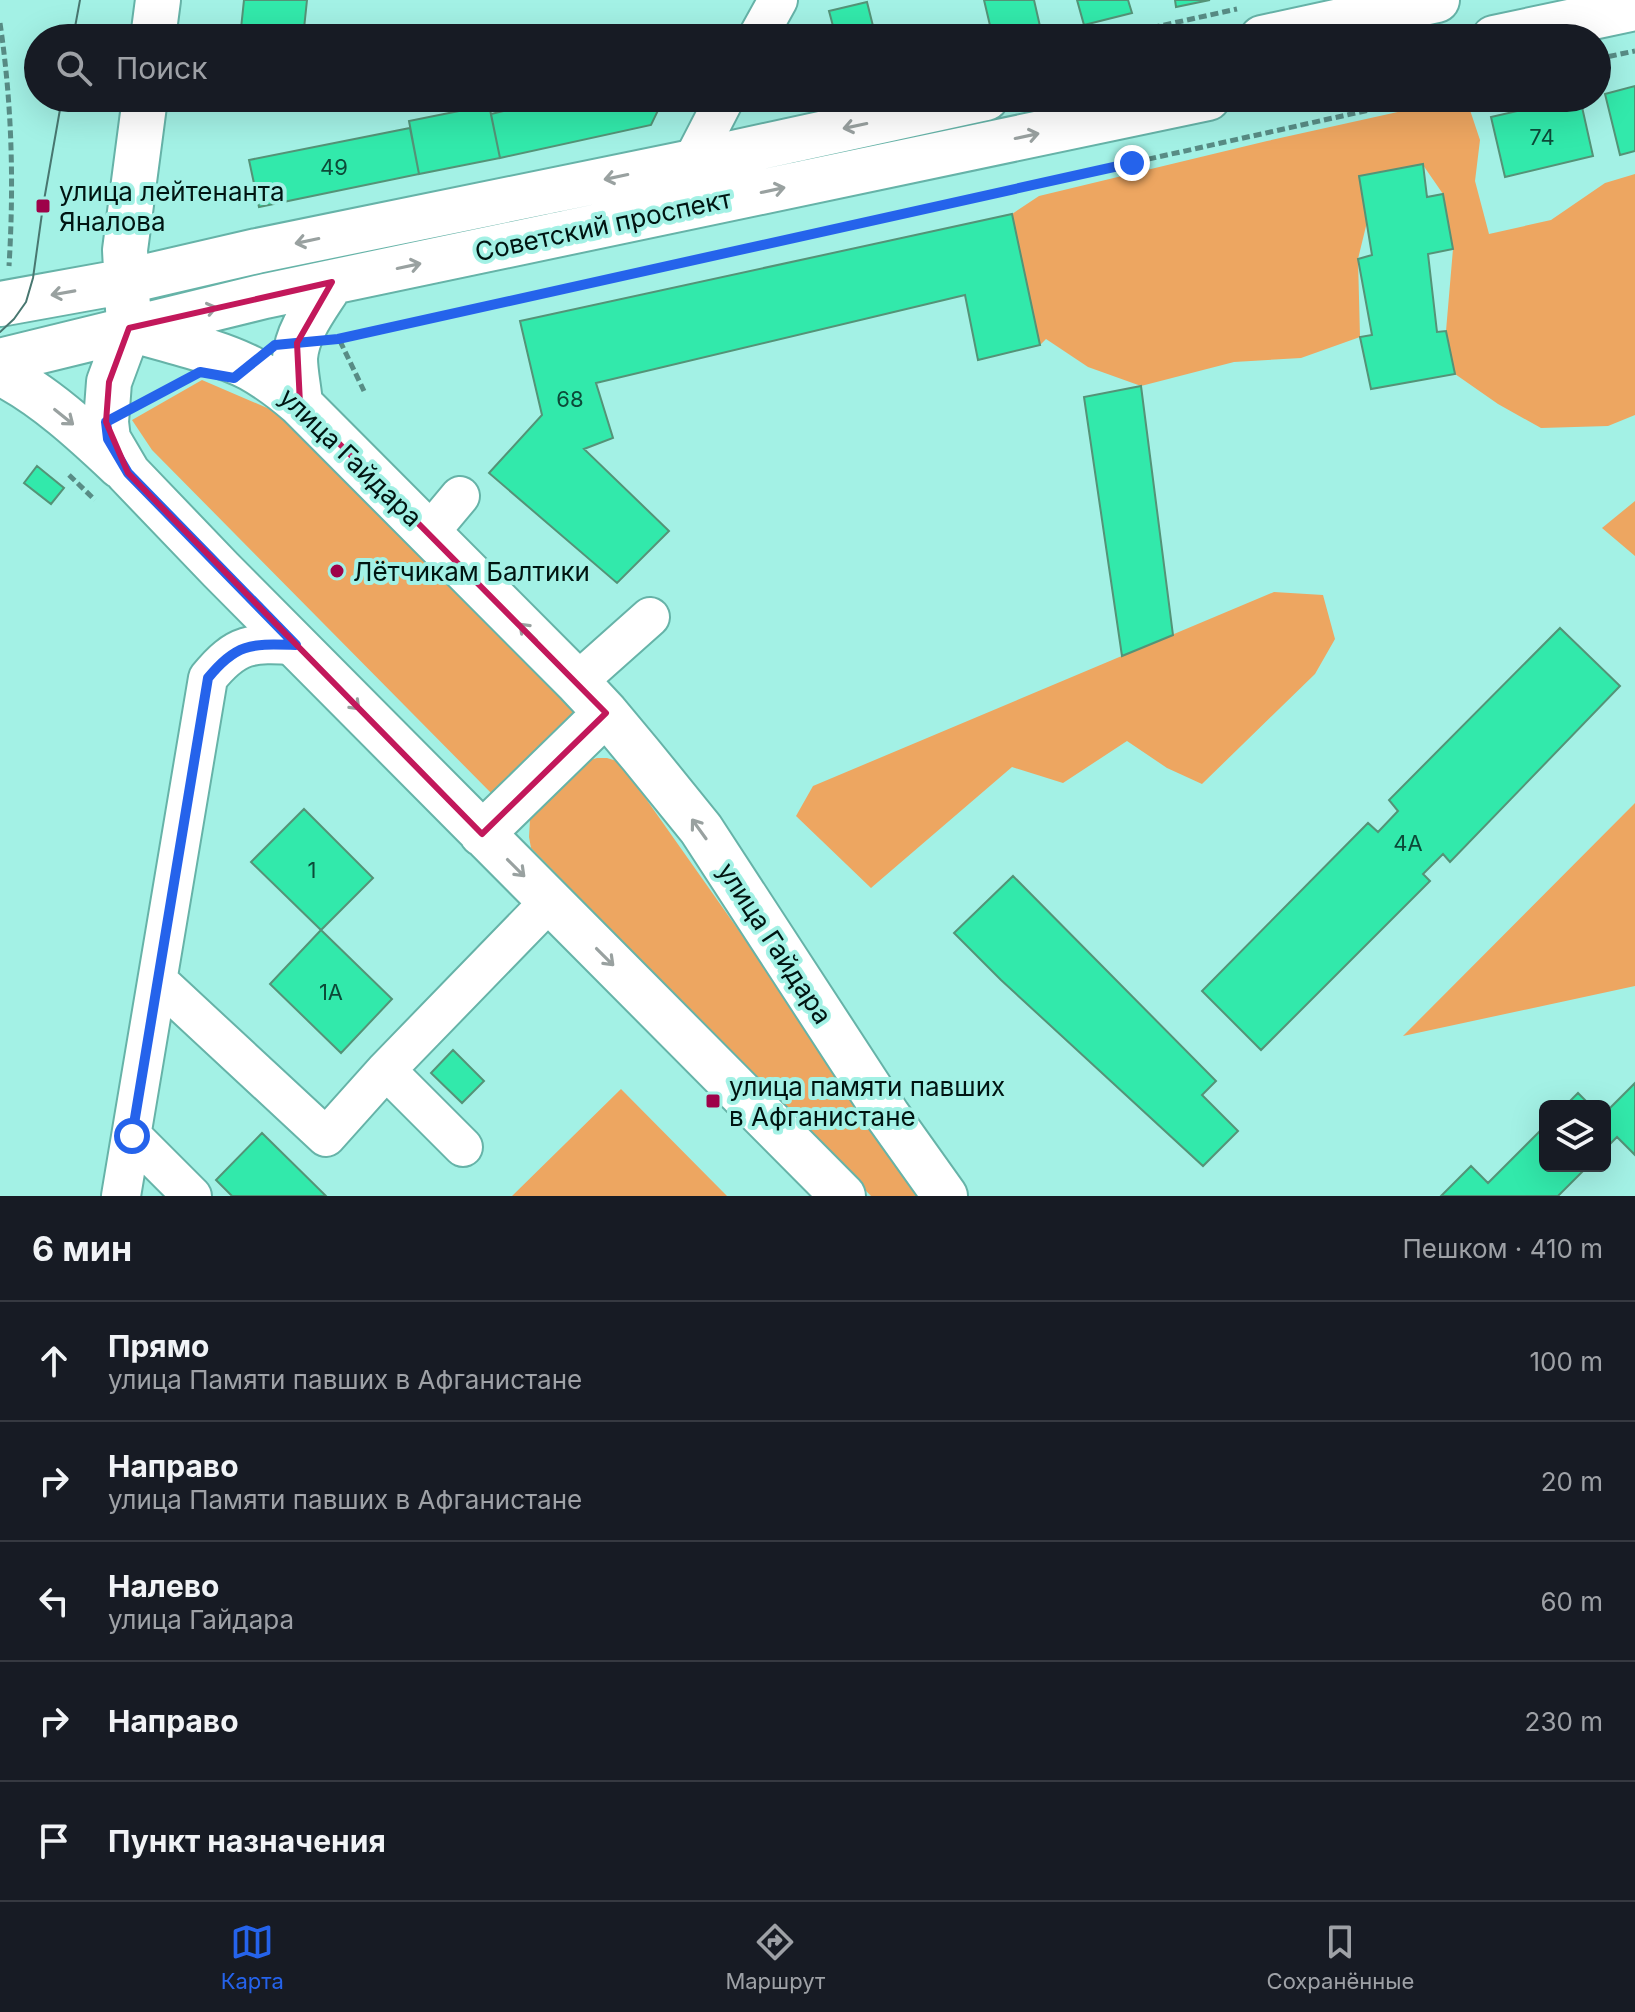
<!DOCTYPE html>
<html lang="ru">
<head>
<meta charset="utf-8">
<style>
  body { margin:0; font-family:Inter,sans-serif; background:#20242c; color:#f1f3f6 }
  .controls { position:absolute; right:24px; bottom:24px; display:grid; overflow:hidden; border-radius:12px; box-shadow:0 8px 32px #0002 }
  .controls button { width:72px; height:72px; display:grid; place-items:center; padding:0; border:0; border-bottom:2px solid #363941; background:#171b24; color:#f1f3f6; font:40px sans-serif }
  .stop { position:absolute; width:24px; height:24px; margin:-18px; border:6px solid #2563eb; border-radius:50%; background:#fff }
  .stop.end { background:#2563eb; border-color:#fff; box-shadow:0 2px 8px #0008 }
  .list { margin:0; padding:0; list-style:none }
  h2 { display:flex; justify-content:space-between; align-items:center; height:104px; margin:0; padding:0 32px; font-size:34px }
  h2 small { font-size:26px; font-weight:400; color:#9ea1a6 }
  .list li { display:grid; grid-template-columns:52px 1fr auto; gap:24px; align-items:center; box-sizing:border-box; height:120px; padding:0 32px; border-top:2px solid #363941 }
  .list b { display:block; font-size:30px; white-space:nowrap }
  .list p { margin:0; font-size:26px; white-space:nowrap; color:#9ea1a6 }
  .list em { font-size:26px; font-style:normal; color:#9ea1a6 }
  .icon { flex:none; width:44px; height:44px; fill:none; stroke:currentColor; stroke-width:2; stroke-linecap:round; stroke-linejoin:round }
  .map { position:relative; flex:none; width:1635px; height:1196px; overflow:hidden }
  .search { position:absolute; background:#171b24; box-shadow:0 8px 32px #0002; left:24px; right:24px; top:24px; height:88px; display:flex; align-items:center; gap:20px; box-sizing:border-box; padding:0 28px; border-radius:44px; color:#9ea1a6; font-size:30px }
  .sheet { height:704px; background:#171b24 }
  nav { display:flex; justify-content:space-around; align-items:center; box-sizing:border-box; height:112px; border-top:2px solid #363941; background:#171b24; font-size:22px; color:#9ea1a6 }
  nav a { display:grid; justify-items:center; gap:4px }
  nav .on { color:#2563eb }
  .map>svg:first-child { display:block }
  .green { fill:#eda661 }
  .building { fill:#32e9ab; stroke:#549377; stroke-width:2 }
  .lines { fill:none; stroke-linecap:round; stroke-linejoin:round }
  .minor-casing { stroke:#66b3a8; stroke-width:42 }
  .major-casing { stroke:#66b3a8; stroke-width:48 }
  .path { stroke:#588c85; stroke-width:5; stroke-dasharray:8 4; stroke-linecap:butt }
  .minor { stroke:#fff; stroke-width:38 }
  .major { stroke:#fff; stroke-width:44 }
  .tram { stroke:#487770; stroke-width:2 }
  .oneway { stroke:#99a1a0 }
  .route { stroke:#2563eb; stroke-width:10 }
  .marked { fill:none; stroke:#c2185b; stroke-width:6; stroke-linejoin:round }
  .poi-dot { fill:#9e0249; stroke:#a3f1e5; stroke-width:3 }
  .labels { text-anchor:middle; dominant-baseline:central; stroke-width:8; stroke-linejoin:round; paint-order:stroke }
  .number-label { font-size:22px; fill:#0c4a38 }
  .poi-label { font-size:26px; fill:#001512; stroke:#a3f1e5; text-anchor:start }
  .street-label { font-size:26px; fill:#001512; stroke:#a3f1e5 }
</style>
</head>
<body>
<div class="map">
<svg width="1635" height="1196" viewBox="0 0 1635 1196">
  <rect width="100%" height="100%" fill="#a3f1e5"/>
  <path class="green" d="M1461 98H1466L1480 140 1475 181 1489 234 1551 220 1605 183 1635 174V415L1608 426 1541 428 1498 404 1455 374 1446 331 1453 249 1443 194 1423 165 1359 176 1367 222 1358 259 1360 337 1301 358 1234 362 1141 386 1088 367 1046 339 1040 345 1012 214 1039 196 1267 141Z
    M202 380 295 420 577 714 496 798 152 450 132 420Z
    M1635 501V556L1602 528Z
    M1274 592 1323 595 1335 639 1315 674 1202 784 1167 768 1127 741 1063 783 1012 767 871 888 796 816 813 786Z
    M597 758H607L620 762 926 1196H871L531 848 529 837 530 819 540 804 583 762Z
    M1635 803V986L1403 1036Z
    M621 1089 727 1196H512Z"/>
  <path class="building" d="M244 0H307L303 38H240Z
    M984 0H1034L1042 35 1032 38H993Z
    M1077 0H1128L1132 13 1084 25Z
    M1175 0H1210L1176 7Z
    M867 2 876 38H810L808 32 833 26 829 11Z
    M1635 86V151L1620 155 1605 94Z
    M558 98H664L651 125 500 158 491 114Z
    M1575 98H1580L1593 156 1505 177 1491 117Z
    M489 105 500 158 419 174 409 121Z
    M410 128 419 174 259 207 249 160Z
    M1423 164 1427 197 1443 194 1453 249 1428 254 1437 332 1446 331 1455 374 1371 389 1360 337 1372 335 1358 259 1372 255 1359 176Z
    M1012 214 1040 345 978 360 965 295 596 383 613 438 584 449 669 531 617 583 489 473 542 415 520 321Z
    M1141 386 1173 635 1122 656 1084 397Z
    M37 466 64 488 51 504 24 483Z
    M1560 628 1620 686 1450 862 1443 854 1423 874 1430 881 1261 1050 1202 991 1368 823 1378 832 1398 811 1389 800Z
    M304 809 373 878 321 930 251 862Z
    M1013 876 1216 1081 1202 1095 1238 1131 1203 1166 1001 980 954 933Z
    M321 930 392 999 341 1053 270 984Z
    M453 1050 484 1081 462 1103 431 1073Z
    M1635 1083V1155L1617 1137 1605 1149V1113Z
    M1578 1093 1591 1106H1565Z
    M1545 1126V1166H1588L1558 1196H1441L1471 1166 1488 1183Z
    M262 1133 326 1196H232L216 1180Z"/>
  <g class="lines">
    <g class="minor-casing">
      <path id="minor" d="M757 38 778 0
        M692 162 725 98
        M429 533 460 496
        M577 682 650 617
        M158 981 326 1137 386 1070
        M132 1136 192 1196
        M463 1147 386 1070 550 901
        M121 1196 208 678C237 642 252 643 296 645"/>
    </g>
    <g class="major-casing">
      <path id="major" d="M153 38 158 0
        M1262 38 1437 0
        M1494 38 1635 8
        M145 98 125 250 129 328 109 382 106 422 108 439 128 473 221 570 843 1196
        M0 304 127 281 257 251 692 162 986 98
        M131 329C169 341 214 350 250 368 268 378 284 390 300 404L577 682 606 713 641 755 701 829 888 1116 945 1196
        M0 361 265 296 1208 98
        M0 373C43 394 85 433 120 466
        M300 404C299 389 295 373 295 358 297 330 318 305 332 282
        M482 834 606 713"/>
    </g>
    <path class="path" d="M0 23C12 104 14 184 9 266
      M1105 38 1237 9
      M1597 59 1635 51
      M340 339 1423 98
      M340 341 364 391
      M144 402 181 382
      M69 475 95 500"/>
    <use href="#minor" class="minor"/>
    <use href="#major" class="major"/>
    <path class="tram" d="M73 38 80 0
      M0 332 14 319 26 302 33 278 43 206 62 98"/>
  </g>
  <defs><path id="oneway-shaft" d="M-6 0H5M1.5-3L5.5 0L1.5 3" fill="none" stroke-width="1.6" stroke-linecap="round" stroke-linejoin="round" transform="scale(2)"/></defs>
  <g class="oneway">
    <use href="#oneway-shaft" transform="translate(855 126) rotate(168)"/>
    <use href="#oneway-shaft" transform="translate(1027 136) rotate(-12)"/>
    <use href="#oneway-shaft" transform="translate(616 177) rotate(168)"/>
    <use href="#oneway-shaft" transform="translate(773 190) rotate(-12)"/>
    <use href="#oneway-shaft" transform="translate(307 241) rotate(168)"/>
    <use href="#oneway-shaft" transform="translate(409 266) rotate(-12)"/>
    <use href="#oneway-shaft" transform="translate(63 293) rotate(170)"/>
    <use href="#oneway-shaft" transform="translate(205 310) rotate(-13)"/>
    <use href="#oneway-shaft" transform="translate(64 417) rotate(39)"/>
    <use href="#oneway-shaft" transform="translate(528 632) rotate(-135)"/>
    <use href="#oneway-shaft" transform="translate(351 701) rotate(45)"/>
    <use href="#oneway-shaft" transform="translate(699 829) rotate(-126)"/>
    <use href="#oneway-shaft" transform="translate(516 868) rotate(45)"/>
    <use href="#oneway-shaft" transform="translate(605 957) rotate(45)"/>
  </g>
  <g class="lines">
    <path class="route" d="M132 1136 208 678C237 642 252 644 296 645L128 473 108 439 106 422 200 372 234 378 275 345 338 339 1132 163"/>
  </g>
  <path class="marked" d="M332 282 297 343 300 404 606 713 482 834 128 473 106 422 109 382 129 328Z"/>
  <g class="poi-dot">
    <rect x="35" y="198" width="16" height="16" rx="4"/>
    <circle cx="337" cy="571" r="8"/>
    <rect x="705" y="1093" width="16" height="16" rx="4"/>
  </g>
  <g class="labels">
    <g class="number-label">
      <text x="1542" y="137">74</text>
      <text x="334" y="167">49</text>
      <text x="570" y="399">68</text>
      <text x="1408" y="843">4А</text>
      <text x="312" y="870">1</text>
      <text x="331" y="992">1А</text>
    </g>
    <g class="poi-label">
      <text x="59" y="191">улица лейтенанта<tspan x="59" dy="30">Яналова</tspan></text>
      <text x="353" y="571">Лётчикам Балтики</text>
      <text x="729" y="1086">улица памяти павших<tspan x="729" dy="30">в Афганистане</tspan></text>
    </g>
    <g class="street-label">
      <text transform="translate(603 225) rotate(-12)">Советский проспект</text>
      <text transform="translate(351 457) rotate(44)">улица Гайдара</text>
      <text transform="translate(775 943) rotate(57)">улица Гайдара</text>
    </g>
  </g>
</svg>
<div class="controls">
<button><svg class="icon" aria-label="layers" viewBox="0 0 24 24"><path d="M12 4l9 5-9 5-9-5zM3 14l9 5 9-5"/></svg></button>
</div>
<div class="stop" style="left:132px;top:1136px"></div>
<div class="stop end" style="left:1132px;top:163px"></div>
<div class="search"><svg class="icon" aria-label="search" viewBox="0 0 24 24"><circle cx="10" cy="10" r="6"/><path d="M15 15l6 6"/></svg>Поиск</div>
</div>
<section class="sheet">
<h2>6 мин<small>Пешком · 410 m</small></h2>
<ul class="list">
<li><svg class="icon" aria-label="ahead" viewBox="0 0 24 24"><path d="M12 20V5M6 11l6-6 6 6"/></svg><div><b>Прямо</b><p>улица Памяти павших в Афганистане</p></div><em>100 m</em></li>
<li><svg class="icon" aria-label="right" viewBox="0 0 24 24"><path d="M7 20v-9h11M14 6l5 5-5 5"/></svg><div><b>Направо</b><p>улица Памяти павших в Афганистане</p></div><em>20 m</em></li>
<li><svg class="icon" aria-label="left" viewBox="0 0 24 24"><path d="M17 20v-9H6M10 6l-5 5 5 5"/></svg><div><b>Налево</b><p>улица Гайдара</p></div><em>60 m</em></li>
<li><svg class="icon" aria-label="right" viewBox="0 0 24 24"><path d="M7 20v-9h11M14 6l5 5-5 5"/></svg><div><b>Направо</b></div><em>230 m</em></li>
<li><svg class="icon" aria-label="arrive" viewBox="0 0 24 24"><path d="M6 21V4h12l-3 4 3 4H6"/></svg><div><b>Пункт назначения</b></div></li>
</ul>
</section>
<nav>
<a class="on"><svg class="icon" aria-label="map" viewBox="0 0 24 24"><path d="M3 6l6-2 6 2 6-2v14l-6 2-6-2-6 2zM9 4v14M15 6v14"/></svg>Карта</a>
<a><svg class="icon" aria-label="directions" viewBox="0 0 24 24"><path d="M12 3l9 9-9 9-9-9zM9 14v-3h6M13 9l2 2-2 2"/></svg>Маршрут</a>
<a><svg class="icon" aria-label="saved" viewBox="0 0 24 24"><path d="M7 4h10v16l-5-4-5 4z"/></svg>Сохранённые</a>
</nav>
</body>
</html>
